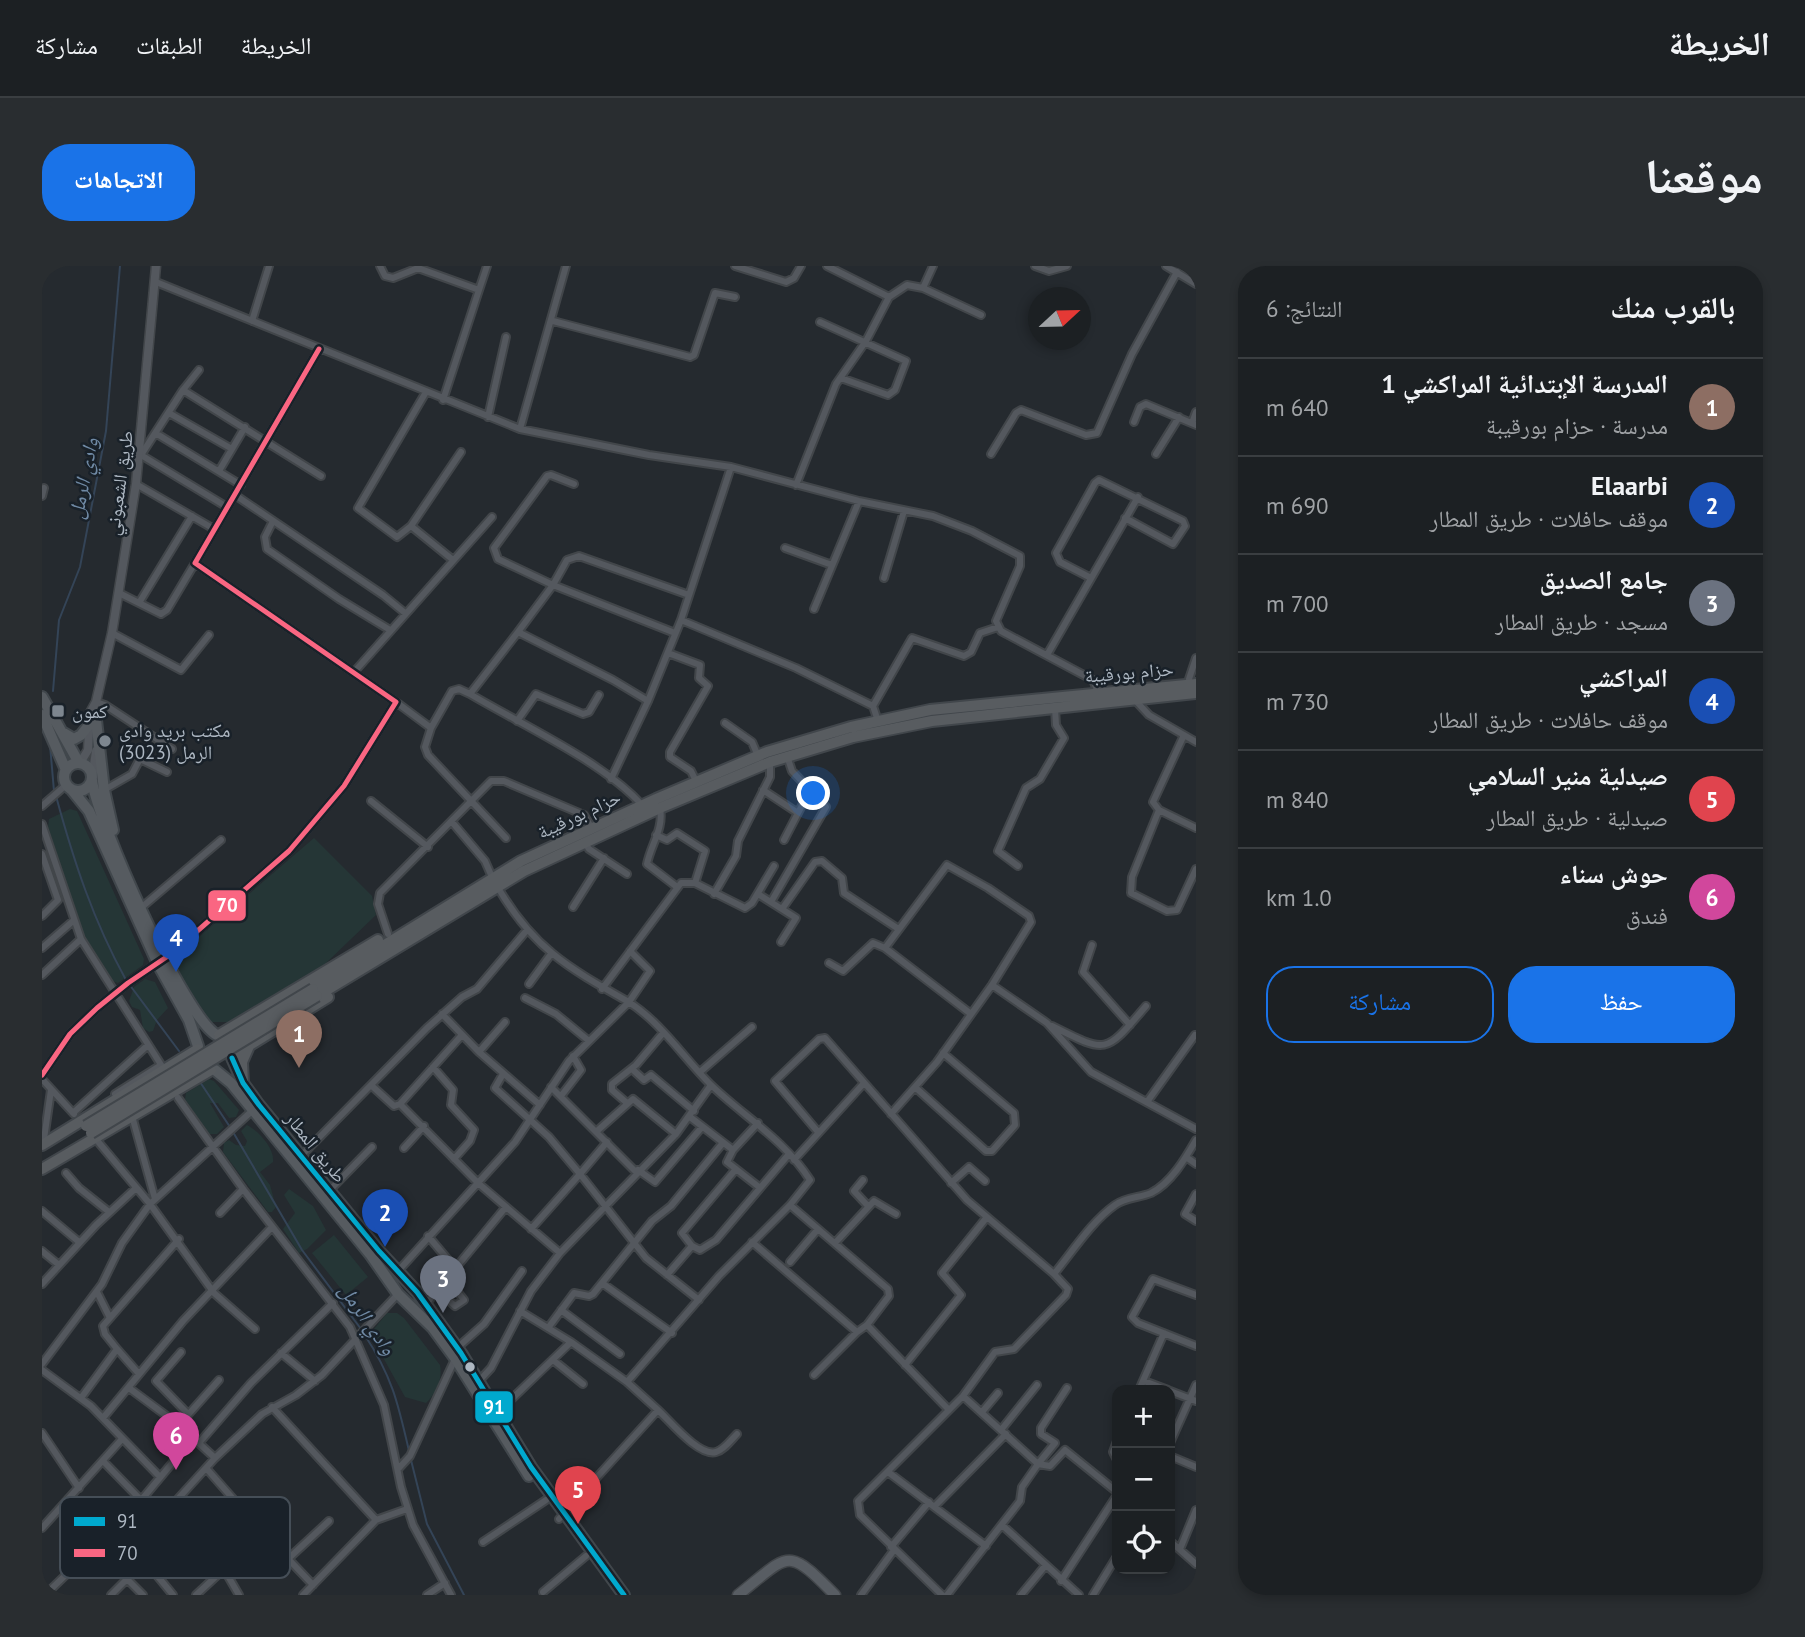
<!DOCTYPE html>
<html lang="ar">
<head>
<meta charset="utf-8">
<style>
  body { margin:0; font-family:"PT Sans","Noto Naskh Arabic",sans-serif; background:#292d30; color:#f1f3f6; direction:rtl }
  .controls { position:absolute; right:21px; bottom:21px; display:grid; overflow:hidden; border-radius:14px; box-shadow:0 4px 10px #0003 }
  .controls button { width:63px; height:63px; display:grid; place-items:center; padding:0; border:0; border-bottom:2px solid #3a3e41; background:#1c2023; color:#f1f3f6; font:35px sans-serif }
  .compass { position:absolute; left:986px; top:21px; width:63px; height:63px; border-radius:50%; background:#1c2023; box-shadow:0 4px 10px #0003; rotate:68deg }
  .you { position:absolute; left:772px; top:528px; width:24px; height:24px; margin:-18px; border:5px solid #fff; border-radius:50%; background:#1a73e8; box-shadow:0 0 0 10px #1a73e833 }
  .badge { display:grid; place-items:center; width:46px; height:46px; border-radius:50%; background:#1a73e8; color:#fff; font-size:23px; font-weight:700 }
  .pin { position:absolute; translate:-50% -58px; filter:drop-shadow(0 2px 4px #0008) }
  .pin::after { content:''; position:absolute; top:37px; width:24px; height:21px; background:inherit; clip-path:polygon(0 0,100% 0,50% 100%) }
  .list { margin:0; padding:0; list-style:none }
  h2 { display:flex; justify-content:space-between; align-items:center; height:91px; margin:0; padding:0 28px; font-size:30px }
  h2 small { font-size:23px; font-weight:400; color:#a0a3a6 }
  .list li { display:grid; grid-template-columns:46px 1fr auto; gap:21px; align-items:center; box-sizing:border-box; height:98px; padding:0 28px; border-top:2px solid #3a3e41 }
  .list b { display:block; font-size:26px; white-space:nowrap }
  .list p { margin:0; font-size:23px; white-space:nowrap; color:#a0a3a6 }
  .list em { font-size:23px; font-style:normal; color:#a0a3a6 }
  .actions { display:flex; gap:14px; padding:21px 28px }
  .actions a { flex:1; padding:16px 0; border:2px solid #1a73e8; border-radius:28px; text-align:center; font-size:24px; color:#1a73e8 }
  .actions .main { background:#1a73e8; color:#fff }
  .icon { flex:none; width:38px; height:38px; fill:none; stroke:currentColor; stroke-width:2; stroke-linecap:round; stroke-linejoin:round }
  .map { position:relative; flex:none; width:1154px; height:1329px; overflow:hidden; direction:ltr; border-radius:28px }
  header { display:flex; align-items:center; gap:42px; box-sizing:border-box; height:98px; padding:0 35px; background:#1c2023; border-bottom:2px solid #3a3e41 }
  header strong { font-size:33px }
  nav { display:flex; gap:38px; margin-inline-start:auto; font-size:24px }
  .intro { display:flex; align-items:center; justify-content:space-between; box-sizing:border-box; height:168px; padding:0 42px }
  h1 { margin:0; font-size:49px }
  .button { padding:18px 32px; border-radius:28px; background:#1a73e8; color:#fff; font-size:24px; font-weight:700 }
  main { display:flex; gap:42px; padding:0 42px }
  aside { flex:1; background:#1c2023; border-radius:28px; box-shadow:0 4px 10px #0003 }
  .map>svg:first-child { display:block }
  .green { fill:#253636 }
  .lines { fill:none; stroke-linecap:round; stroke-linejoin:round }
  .stream { stroke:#344457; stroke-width:2 }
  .minor-casing { stroke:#42464a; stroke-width:10 }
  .tertiary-casing { stroke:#42464a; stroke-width:11 }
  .secondary-casing { stroke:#42464a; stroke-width:13 }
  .primary-casing { stroke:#41474c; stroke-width:14 }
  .trunk-casing { stroke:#41464b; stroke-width:14 }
  .minor { stroke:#54585e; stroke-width:6 }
  .tertiary { stroke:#54585e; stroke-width:8 }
  .secondary { stroke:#585d63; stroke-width:10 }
  .primary { stroke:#565b60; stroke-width:10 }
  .trunk { stroke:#585c60; stroke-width:10 }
  .trunk-bridge-casing { stroke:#41464b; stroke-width:14; stroke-linecap:butt }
  .trunk-bridge { stroke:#585c60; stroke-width:10 }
  .bus-1-casing { stroke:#192129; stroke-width:10 }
  .bus-2-casing { stroke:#192129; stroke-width:10 }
  .bus-1 { stroke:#00a9ce; stroke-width:5 }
  .bus-2 { stroke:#fa6682; stroke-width:5 }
  .poi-dot { fill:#7d868f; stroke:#192129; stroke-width:2.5 }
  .bus-dot { fill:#adb7c2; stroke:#192129; stroke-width:2.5 }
  .labels { text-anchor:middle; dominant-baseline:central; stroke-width:5; stroke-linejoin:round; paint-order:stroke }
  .street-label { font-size:19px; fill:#adb7c2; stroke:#192129 }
  .poi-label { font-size:19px; fill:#adb7c2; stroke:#192129; text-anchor:start }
  .water-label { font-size:21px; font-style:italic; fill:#708aa5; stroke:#192129 }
  .key { fill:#192129; stroke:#454e57; stroke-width:2 }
  .key-label { font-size:19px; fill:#adb7c2 }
  .line-badge { stroke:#192129; stroke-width:2.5 }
  .badge-label { font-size:19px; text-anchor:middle; font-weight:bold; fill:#fff }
</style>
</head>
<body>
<header>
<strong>الخريطة</strong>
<nav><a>الخريطة</a><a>الطبقات</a><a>مشاركة</a></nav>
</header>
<div class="intro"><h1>موقعنا</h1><a class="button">الاتجاهات</a></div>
<main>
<aside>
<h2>بالقرب منك<small>النتائج: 6</small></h2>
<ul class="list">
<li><span class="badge" style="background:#8d6e63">1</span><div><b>المدرسة الإبتدائية المراكشي 1</b><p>مدرسة · حزام بورقيبة</p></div><em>640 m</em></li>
<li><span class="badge" style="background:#1a4fb4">2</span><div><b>Elaarbi</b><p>موقف حافلات · طريق المطار</p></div><em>690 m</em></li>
<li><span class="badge" style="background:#6b7280">3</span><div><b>جامع الصديق</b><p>مسجد · طريق المطار</p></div><em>700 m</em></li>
<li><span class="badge" style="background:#1a4fb4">4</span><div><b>المراكشي</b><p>موقف حافلات · طريق المطار</p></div><em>730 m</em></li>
<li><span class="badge" style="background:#e0444e">5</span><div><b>صيدلية منير السلامي</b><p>صيدلية · طريق المطار</p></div><em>840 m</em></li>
<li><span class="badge" style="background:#d1479c">6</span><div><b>حوش سناء</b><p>فندق</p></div><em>1.0 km</em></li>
</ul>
<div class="actions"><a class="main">حفظ</a><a>مشاركة</a></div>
</aside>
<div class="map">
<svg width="1154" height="1329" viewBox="0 0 1154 1329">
  <rect width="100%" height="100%" fill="#252a2f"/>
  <path class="green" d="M28 543 35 545 102 693 101 699 76 717 70 715 42 671 6 561 7 553Z
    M272 572 330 630 334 649 283 698 186 756H167L129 695Z
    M103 713 113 716 126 742 115 754 111 765 107 766 101 762 98 744 90 741 87 735 92 721Z
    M167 813 172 815 197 844 194 851 187 852 176 837H168L182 861 175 868H166L143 833 144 827Z
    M205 859C217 865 233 883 231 896L218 906 228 919 234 941 230 946H226L181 886 182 877 187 874 194 879 203 880 205 875 199 865Z
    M247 923 271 940 284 964 265 983 257 987 241 963 253 947 242 929Z
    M292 969 326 1011 304 1029 270 987Z
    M345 1047H355L362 1052 398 1099C401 1113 394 1128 384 1137L363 1131 328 1068Z"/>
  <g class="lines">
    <path class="stream" d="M11 425 17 354 38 301 64 165 78 0
      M8 479 12 525
      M14 530C32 596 51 654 84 714
      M87 718 137 785
      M158 816 188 861
      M191 866 260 984 319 1063
      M322 1068C350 1110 356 1137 367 1185
      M369 1194 385 1258 422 1329"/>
    <g class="minor-casing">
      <path id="minor" d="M338 0 343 10 351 12 376 2 437 24 401 134
        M693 0 744 16 752 12 759 0
        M785 0 847 31
        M993 0 1007 5 1025 0
        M1124 0 1154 18
        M114 16 478 163 607 189 689 201 817 235 891 250 930 265 978 290V300L954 355 959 365 1051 414 1056 426
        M881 22 939 49
        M437 24 445 0
        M210 55 227 0
        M511 55 648 91 652 89 673 27 693 31
        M778 56 864 95 853 124 846 129 799 112
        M157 104 141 124 279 210
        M141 124 99 189 185 241
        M384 126 316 242 355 271 369 260 411 294
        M127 147 190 183
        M446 151 464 71
        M1092 156 1098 141 1104 138 1154 159
        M1150 157 1154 146
        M478 163 524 0
        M115 168 199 219
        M949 188 974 147 979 144 1044 169 1055 167 1090 88 1135 6
        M1114 188 1137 151
        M689 201 639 354 754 402 831 440 836 455
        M177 205 203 161
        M94 218 172 263
        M532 218 509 209 505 210 452 282 456 293 511 319 476 366 571 414 606 435 639 354
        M754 219 794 118 824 75 847 31 865 19 881 22 891 0
        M193 229 341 329 363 347
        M0 230 2 222
        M230 257 223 271 225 283 297 333 348 364
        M369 260 419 186
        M743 282 790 299
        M842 312 862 245
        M1049 312 1018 296 1014 287 1053 217 1057 214 1141 255 1143 260 1131 278 1083 252
        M77 327 119 348 125 344 153 297
        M97 337 150 250
        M772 343 817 235
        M476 366 428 428C480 459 560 495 600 539
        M70 367 139 404 167 369
        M633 367 511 319 525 294 537 290 647 329
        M626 387 658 399 657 412 666 420 628 486V491L649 505 654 515
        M1005 389 1096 231
        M313 405 450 251
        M1147 413 1154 392
        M1093 434 1107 449 1154 476
        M54 436 63 439 130 483
        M354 436 389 462 383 481 386 489 464 572
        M831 440 870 372 922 390 929 386 938 367 956 361
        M475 455 494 428 541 448 547 446 557 429
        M683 457 710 476 716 490
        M389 462 410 425 417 423 428 428
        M1142 469 1111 536 1117 544 1154 562
        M569 513 606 435
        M62 524 90 508 98 493 125 506
        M721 524 756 547
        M329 535 386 581
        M0 540 24 519
        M618 542C622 563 609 578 605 598L635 621
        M1117 544 1090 611 1089 627 1125 645 1135 644 1154 603
        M410 556 443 595 450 611
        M0 558 39 673
        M614 569 625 574 635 567 663 585 653 617
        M742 574 769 522
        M542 576 547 583 585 608
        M0 588 16 634 0 650
        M976 600 956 585 984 522 998 513 1022 472 1014 459 1013 442
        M455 620C491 682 525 701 585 735 618 755 641 791 668 818 701 850 743 874 768 914L748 939 677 1010 585 1116
        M672 628 694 590 696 575 728 511V496
        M716 628 754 652 739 676
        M729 636 784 541 750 505 745 490
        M100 641 179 574
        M531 641 562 592
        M740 643 773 596 780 595 800 612 802 627 855 662
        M346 668 336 638 338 627 449 515H462L542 549 549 561
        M1050 679 1041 706 1088 759
        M0 682 31 655
        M787 697 801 705 831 677 843 682
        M0 709 39 673 123 805
        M487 718 509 688
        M950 719 1005 757 1049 806 1154 863
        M560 723 639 617H653L703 642 710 637 732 600
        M483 732 514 748 547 775
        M400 748 437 786 498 839
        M1010 760C1066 788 1063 788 1104 740
        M419 770 358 838 436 917 518 987
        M437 786 463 756
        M391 801 411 824 409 839 432 864 428 875 412 893
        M590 803 602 814 609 809 652 845
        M658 806 710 761
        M461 808 453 822 507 871 538 908 565 876
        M0 809 28 768 55 742 86 717 129 688 247 585 302 520 354 436 153 297 277 83
        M0 813 32 848
        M330 820 352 840 358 838
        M509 821 594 906
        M874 822 944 885H950L973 859 972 847 901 787
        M73 828 119 799
        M519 830 539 804 531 790
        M136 832 201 923 308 1061 342 1139 359 1221 371 1259 409 1329
        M1105 836 1153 769
        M585 837 570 824V818L594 799 621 767
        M31 847 106 779
        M849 848 895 796 950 719 989 656 987 650 946 622 905 599 843 682 929 748
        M90 850 113 933
        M648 851 691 884 716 857
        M555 865 591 833 634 868
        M776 866 733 815 777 773 783 772 925 934 1012 1008
        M53 872 108 938 211 844
        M2 873 9 824
        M362 882 382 860
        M691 884 685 896 717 921
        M1144 891 1154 898
        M257 892 385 762 420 731 435 723 485 664
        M752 894 822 817
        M596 904 613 916 660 861
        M24 907 37 922 67 946
        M821 914 812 925 826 940
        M909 917 927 901 943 915
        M287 925 330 881
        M1154 928 1143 948 1154 955
        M748 939 846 1023 847 1030 825 1059
        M0 945 37 976
        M178 947 201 923
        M489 963 538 908 604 992 657 1034
        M386 970 413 1002
        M710 976 815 1066 825 1059 907 1144
        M793 977 832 935 854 948
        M650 980 640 967 694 903
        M0 985 17 999
        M748 996 776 963
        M357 1004 473 876 527 795 587 736 608 705 588 685
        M625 1009 650 980 658 984 674 974 747 888
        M560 1017 630 1067
        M0 1018 54 959 94 922
        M394 1023 413 1040 422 1034 405 1012
        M55 1026 68 1052
        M1154 1029 1111 1013 1090 1051 1096 1057 1154 1080
        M384 1038 463 942
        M519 1044 578 1088
        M478 1045 529 1076
        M506 1062 532 1027 547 1030 551 1028 610 955 629 940 680 878
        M415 1082 442 1058 480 1005
        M75 1083 97 1108
        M139 1086 114 1115 146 1148
        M239 1087 273 1115
        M511 1094 541 1118
        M0 1098 60 1018 80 977 108 938 172 1027 213 1063
        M863 1099 919 1029 900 1007 945 951
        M0 1104 49 1140 117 1210
        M772 1109 815 1066
        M437 1115 449 1102 489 1025 518 987 634 868 669 819
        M1102 1115 1126 1124
        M87 1122 137 1159 173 1192
        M1097 1124 1122 1067
        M1128 1125 1154 1135
        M921 1130 996 1198 1013 1177 999 1168V1162L1025 1122
        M39 1132 75 1083 63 1068 61 1060 137 973
        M230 1141 334 1254
        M616 1144C628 1155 657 1191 674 1186 682 1184 689 1174 695 1168
        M940 1146 956 1127
        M454 1148 529 1076 585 1116 616 1144 517 1253
        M61 1152 141 1055 230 961
        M137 1159 177 1114
        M959 1164 995 1119
        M0 1167 37 1222
        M1075 1175 1071 1186 1075 1194
        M157 1177 209 1117 291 1037
        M1128 1177 1154 1119
        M1128 1190 1154 1201
        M61 1195 99 1234
        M164 1202 215 1260 179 1298
        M356 1203 368 1190 413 1093
        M846 1206 944 1280
        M132 1235 179 1298 197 1329
        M893 1240 964 1168
        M960 1259 1037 1329
        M215 1260 271 1319
        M0 1262 80 1173
        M104 1268 173 1192 220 1148 254 1129 280 1109 356 1028
        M1128 1275 1154 1298
        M441 1276 504 1234
        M849 1281 887 1236
        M1138 1283 1154 1244
        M99 1290 131 1329
        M247 1292 287 1255
        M1019 1315 1075 1229
        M501 1326 544 1290
        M3 1329 91 1244 151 1172
        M69 1329 85 1313 101 1329
        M154 1329 182 1303
        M261 1329 334 1254 365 1243
        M385 1329 403 1317
        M819 1329 852 1284
        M900 1329 818 1249 816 1235 921 1130 953 1086 972 1083 1024 1029 1026 1023 1012 1008C1031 985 1049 956 1073 939 1084 931 1097 932 1109 927 1129 917 1143 893 1154 874
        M905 1329 978 1235 980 1221 996 1198 1008 1200 1023 1184 1075 1226
        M979 1329 1003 1300
        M1051 1329 1075 1290"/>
    </g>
    <g class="tertiary-casing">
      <path id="tertiary" d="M38 497 46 484 48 447 54 436 70 367 94 218 114 0
        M50 512 54 485"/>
    </g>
    <g class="secondary-casing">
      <path id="secondary" d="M696 1329C748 1288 744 1279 793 1329"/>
    </g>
    <g class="primary-casing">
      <path id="primary" d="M0 431 37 497
        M0 449 24 504
        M54 454 62 524 71 564
        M20 466 32 473 39 469 47 459
        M22 511a14 14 0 1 1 28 0a14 14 0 1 1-28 0Z
        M50 514C54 553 143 753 175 769
        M30 524 47 545 116 698 147 754 156 780
        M190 792 201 817 217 839 337 985 375 1026 419 1087 489 1201 582 1329
        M173 804 189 817 211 844 328 988 356 1028 391 1062 413 1092 487 1210"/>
    </g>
    <g class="trunk-casing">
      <path id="trunk" d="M271 723 479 595 614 533 725 486 809 461 888 444 1154 418
        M275 730 482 605 618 542 728 496 811 471 890 455 1154 427
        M177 769 336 674
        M190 790 286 731
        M201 817 200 796 207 780
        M0 879 156 783
        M0 903 169 804"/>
    </g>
    <use href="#minor" class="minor"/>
    <use href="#tertiary" class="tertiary"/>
    <use href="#secondary" class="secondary"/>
    <use href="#primary" class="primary"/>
    <use href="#trunk" class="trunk"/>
    <g class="trunk-bridge-casing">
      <path id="trunk-bridge" d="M44 860 271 723
        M49 867 275 730"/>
    </g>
    <use href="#trunk-bridge" class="trunk-bridge"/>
    <g class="bus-1-casing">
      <path id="bus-1" d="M190 792 201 817 217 839 337 985 375 1026 419 1087 489 1201 582 1329"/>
    </g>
    <g class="bus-2-casing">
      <path id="bus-2" d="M0 809 28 768 55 742 86 717 129 688 247 585 302 520 354 436 153 297 277 83"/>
    </g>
    <use href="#bus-1" class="bus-1"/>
    <use href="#bus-2" class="bus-2"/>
  </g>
  <g class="poi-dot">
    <rect x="9" y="438" width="14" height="14" rx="3.5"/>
    <circle cx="63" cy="475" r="7"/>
  </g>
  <circle class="bus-dot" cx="428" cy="1101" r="6"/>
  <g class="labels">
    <g class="street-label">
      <text transform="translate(77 217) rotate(-82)">طريق الشعبوني</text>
      <text transform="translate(1087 406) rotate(-5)">حزام بورقيبة</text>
      <text transform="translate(537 548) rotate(-25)">حزام بورقيبة</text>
      <text transform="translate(274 881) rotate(51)">طريق المطار</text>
    </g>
    <g class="poi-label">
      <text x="30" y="445">كمون</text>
      <text x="77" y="464">مكتب بريد وادي<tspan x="77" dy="22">الرمل (3023)</tspan></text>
    </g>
    <g class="water-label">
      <text transform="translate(41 212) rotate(-79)">وادي الرمل</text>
      <text transform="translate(326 1053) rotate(55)">وادي الرمل</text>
    </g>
  </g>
  <rect x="18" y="1231" width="230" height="81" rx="10" class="key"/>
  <rect x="32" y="1251" width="31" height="9" fill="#00a9ce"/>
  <rect x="32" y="1283" width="31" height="8" fill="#fa6682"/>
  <g class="key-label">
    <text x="75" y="1262">91</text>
    <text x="75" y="1294">70</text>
  </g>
  <g class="line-badge">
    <rect x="165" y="623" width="40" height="33" rx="7" fill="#fa6682"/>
    <rect x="432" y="1124" width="40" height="34" rx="7" fill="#00a9ce"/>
  </g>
  <g class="badge-label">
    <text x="185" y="646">70</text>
    <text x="452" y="1148">91</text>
  </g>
</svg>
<div class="controls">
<button>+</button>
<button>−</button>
<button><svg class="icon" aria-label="locate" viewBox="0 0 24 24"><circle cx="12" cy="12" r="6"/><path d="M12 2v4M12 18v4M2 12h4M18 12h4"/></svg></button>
</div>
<svg class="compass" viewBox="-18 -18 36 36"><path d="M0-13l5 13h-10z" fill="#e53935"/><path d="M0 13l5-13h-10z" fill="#a0a3a6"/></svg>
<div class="you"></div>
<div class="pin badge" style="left:257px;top:802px;background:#8d6e63">1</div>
<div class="pin badge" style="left:343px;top:981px;background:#1a4fb4">2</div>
<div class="pin badge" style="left:401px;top:1047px;background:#6b7280">3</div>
<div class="pin badge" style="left:134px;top:706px;background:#1a4fb4">4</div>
<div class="pin badge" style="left:536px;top:1258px;background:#e0444e">5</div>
<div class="pin badge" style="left:134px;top:1204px;background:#d1479c">6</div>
</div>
</main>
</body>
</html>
